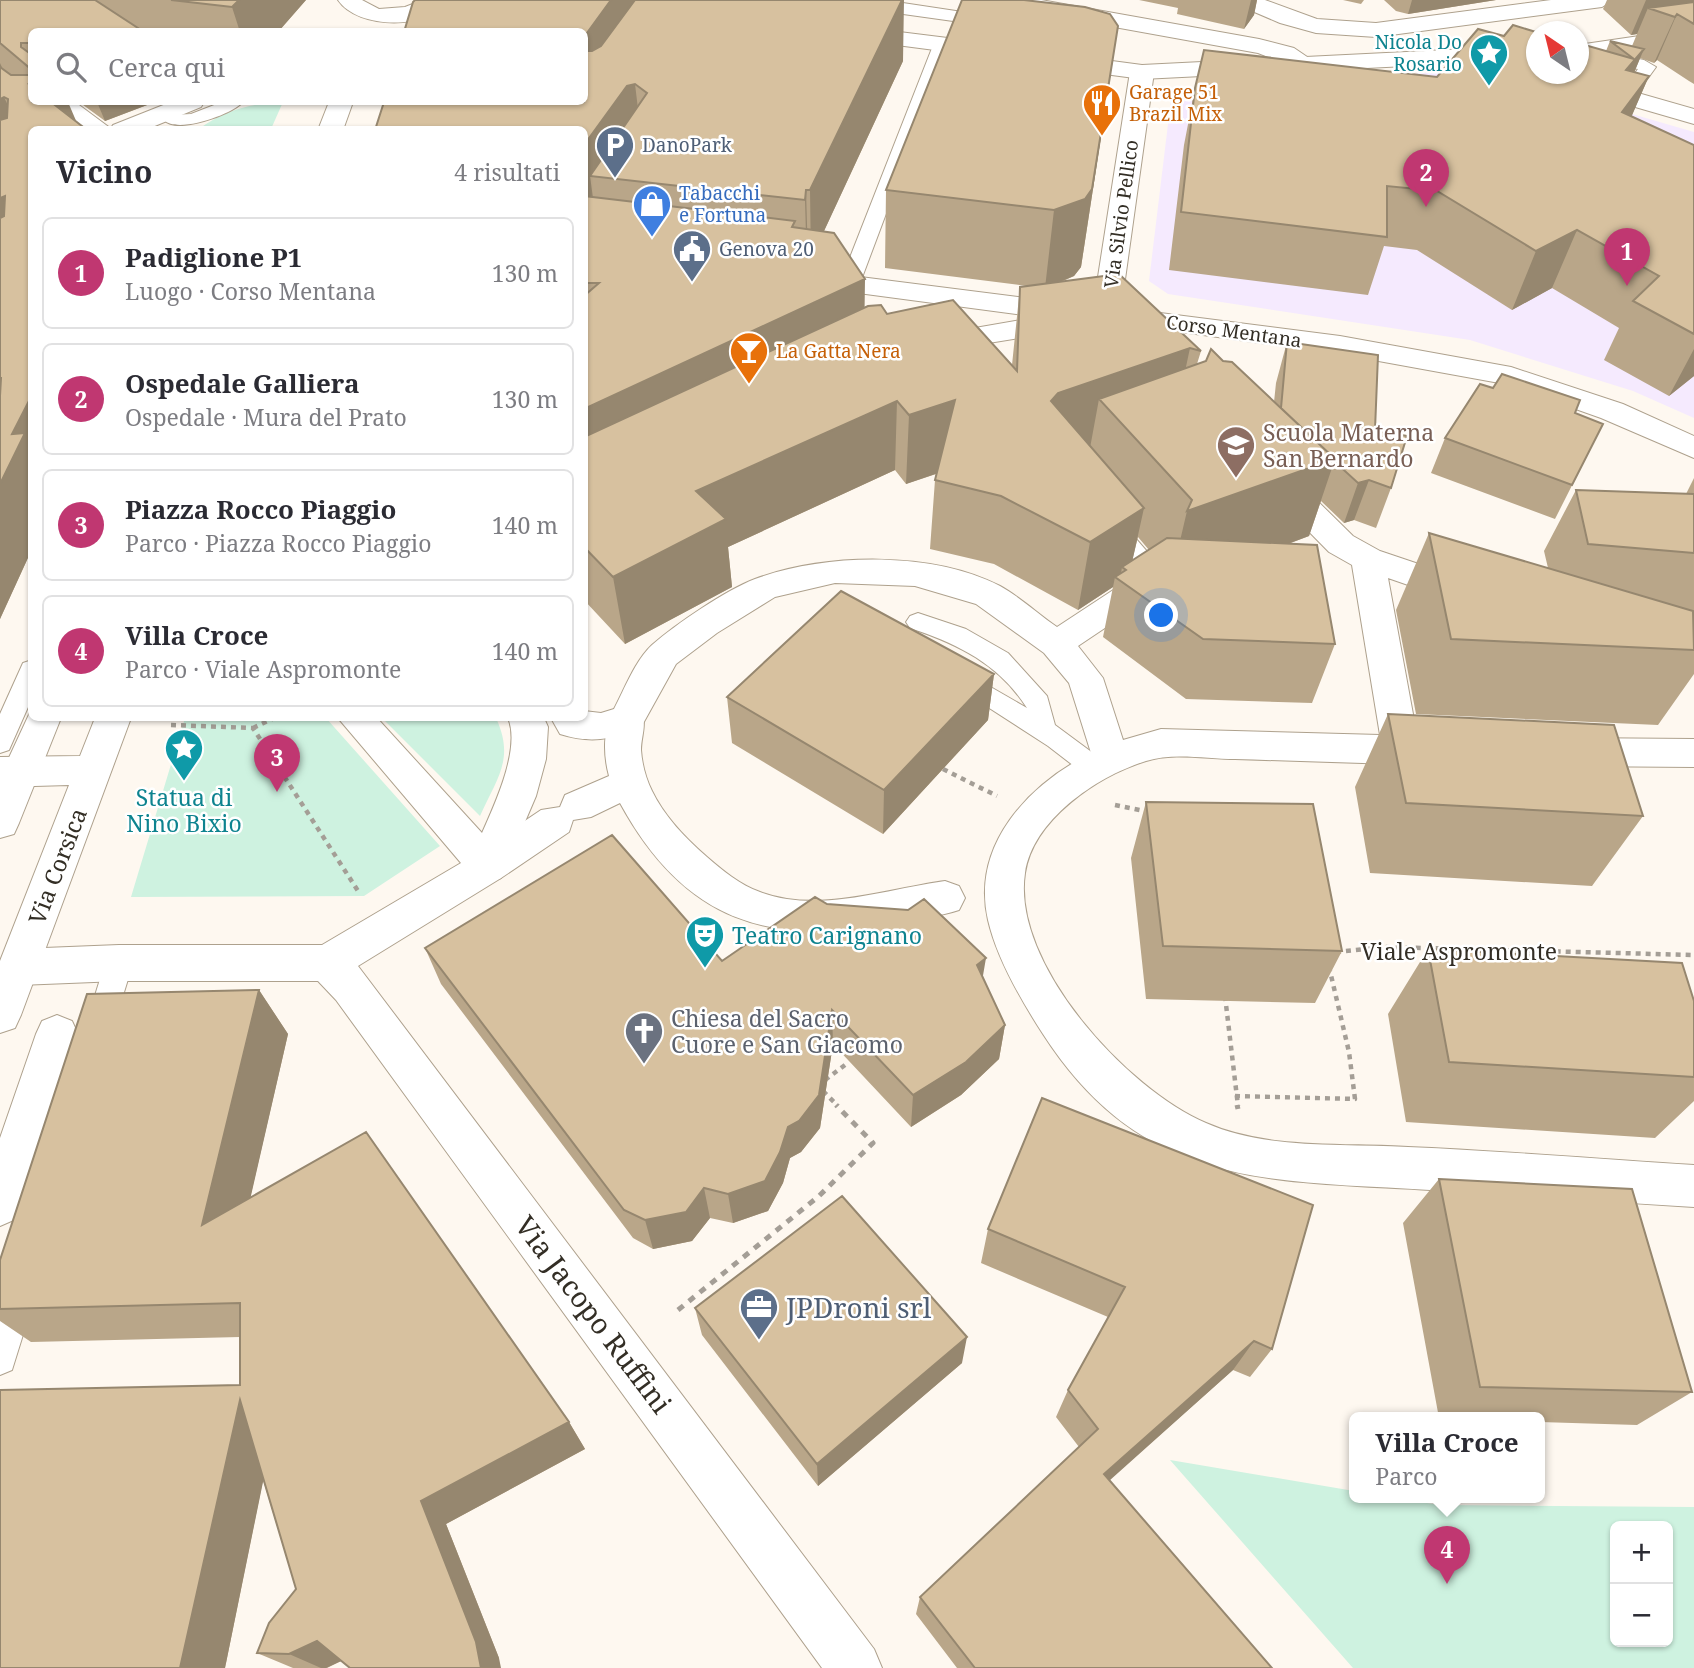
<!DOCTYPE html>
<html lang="it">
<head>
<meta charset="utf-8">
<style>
  body { margin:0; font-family:"Noto Serif",serif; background:#f7f7f7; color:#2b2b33 }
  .controls { position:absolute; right:21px; bottom:21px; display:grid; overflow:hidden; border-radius:10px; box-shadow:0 2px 5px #0004 }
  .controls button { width:63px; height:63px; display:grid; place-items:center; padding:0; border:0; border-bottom:2px solid #e1e1e2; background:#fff; color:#2b2b33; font:35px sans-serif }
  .compass { position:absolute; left:1526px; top:21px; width:63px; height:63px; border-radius:50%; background:#fff; box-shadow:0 2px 5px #0004; rotate:325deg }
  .you { position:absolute; left:1162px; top:616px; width:24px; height:24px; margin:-18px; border:5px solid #fff; border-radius:50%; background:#1a73e8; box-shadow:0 0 0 10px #1a73e833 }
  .badge { display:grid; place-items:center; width:46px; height:46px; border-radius:50%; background:#c03771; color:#fff; font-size:23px; font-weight:700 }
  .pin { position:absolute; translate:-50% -58px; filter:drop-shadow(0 2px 4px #0008) }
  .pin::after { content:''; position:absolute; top:37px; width:24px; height:21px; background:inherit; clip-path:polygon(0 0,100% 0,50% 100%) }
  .popup { position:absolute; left:1349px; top:1412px; width:196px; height:91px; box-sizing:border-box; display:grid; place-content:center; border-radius:10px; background:#fff; filter:drop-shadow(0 2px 5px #0005); font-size:23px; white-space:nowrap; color:#7c7c81 }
  .popup b { font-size:26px; color:#2b2b33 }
  .popup::after { content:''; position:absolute; left:50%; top:100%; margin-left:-14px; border:14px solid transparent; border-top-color:#fff }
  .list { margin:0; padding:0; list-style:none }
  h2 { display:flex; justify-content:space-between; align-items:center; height:91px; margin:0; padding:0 28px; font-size:30px }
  h2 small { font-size:23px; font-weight:400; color:#7c7c81 }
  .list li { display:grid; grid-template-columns:46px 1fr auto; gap:21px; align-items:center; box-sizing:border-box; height:112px; margin:0 14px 14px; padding:0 14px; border:2px solid #e1e1e2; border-radius:10px }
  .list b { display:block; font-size:26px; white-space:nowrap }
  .list p { margin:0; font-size:23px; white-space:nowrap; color:#7c7c81 }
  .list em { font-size:23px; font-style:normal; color:#7c7c81 }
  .icon { flex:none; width:38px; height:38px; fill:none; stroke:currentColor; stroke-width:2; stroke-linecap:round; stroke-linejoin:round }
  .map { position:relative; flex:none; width:1694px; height:1668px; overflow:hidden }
  .search { position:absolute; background:#fff; box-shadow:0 2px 5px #0004; left:28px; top:28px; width:560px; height:77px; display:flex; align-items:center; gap:18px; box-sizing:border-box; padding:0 24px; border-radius:10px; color:#7c7c81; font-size:26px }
  .panel { position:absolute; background:#fff; box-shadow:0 2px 5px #0004; left:28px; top:126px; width:560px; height:595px; border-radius:10px }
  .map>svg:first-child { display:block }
  .medical { fill:#f5eafe }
  .green { fill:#cef2e0; fill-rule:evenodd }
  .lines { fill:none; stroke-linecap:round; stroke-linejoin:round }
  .service-casing { stroke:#aea18d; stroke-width:2 }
  .pedestrian-casing { stroke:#aea18d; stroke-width:2 }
  .minor-casing { stroke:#aea18d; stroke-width:2 }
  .tertiary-casing { stroke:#aea18d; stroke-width:2 }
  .path-far1 { stroke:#a49e96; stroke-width:4.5; stroke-dasharray:5 5; stroke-linecap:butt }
  .path { stroke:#a49e96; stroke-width:5; stroke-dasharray:7 7; stroke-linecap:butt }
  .service { fill:#fff; fill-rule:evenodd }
  .pedestrian { fill:#fff; fill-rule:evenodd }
  .minor { fill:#fff; fill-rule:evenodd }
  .tertiary { fill:#fff; fill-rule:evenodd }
  .wall { fill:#b9a689; fill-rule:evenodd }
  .shaded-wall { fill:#96876f }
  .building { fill:#d7c19f; stroke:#96876f; stroke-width:2 }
  .labels { text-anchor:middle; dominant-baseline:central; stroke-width:5; stroke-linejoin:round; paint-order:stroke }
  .far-culture-label { font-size:19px; fill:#0d838f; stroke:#fff; text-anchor:end }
  .far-food-label { font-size:19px; fill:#c56008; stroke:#fff; text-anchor:start }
  .far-service-label { font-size:19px; fill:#4e5e75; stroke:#fff; text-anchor:start }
  .far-shop-label { font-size:19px; fill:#366cbe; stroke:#fff; text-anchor:start }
  .far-street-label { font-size:19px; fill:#332e25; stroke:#fff }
  .education-label { font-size:23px; fill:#785e54; stroke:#fff; text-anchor:start }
  .culture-label { font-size:23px; fill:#0d838f; stroke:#fff }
  .street-label { font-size:23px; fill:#332e25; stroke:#fff }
  .worship-label { font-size:23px; fill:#5b616d; stroke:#fff; text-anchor:start }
  .near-service-label { font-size:28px; fill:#4e5e75; stroke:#fff; text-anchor:start }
  .near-street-label { font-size:28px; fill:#332e25; stroke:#fff }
</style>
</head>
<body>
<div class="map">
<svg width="1694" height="1668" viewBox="0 0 1694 1668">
  <rect width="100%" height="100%" fill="#fef8f0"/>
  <path class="medical" d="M1477 69 1694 132V418L1633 391 1470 340 1168 294 1149 281 1172 91Z"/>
  <path class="green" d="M283 102 271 129H199C224 110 252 103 283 102Z
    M185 718H326L440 846 364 896 131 897Z
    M382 718H496C515 759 497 778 480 816Z
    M1170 1460 1354 1491V1498H1398L1439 1505 1694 1507V1668H1353ZM1668 1526V1642H1615V1526Z"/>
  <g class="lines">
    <g class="service-casing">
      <path id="service" d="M883 0 989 16 997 21 989 26 896 13 891 11Z
        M942 38 950 43 860 283 850 289 843 287 840 283 934 43Z
        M1613 54 1644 60 1656 67 1632 100 1626 101 1618 96 1638 69 1605 64 1578 72V61Z
        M222 102H243C231 115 177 134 164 120L172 115 191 114Z
        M918 613 966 629 1008 653 1047 696 1055 725 1105 762 1109 769 1105 776 1096 779 1087 776 1048 746 966 693 963 687 966 681 975 678 1027 708C999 664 958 644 910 628L906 622 910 616Z
        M32 660V698L9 750 0 753V714L23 663Z
        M119 951 129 955 133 963 113 1028 109 1037 99 1041 89 1037 85 1028 105 963 109 955Z
        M20 1277 31 1282 36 1293 12 1370 0 1375V1305L9 1282Z"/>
    </g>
    <g class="pedestrian-casing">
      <path id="pedestrian" d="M48 102H75L110 128 83 130Z
        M627 705 640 709C648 724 641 735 641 750 642 764 646 779 652 791 664 816 686 839 707 857 722 870 740 885 760 892 818 914 886 889 945 881L959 886 965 898 959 910C939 917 917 918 896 923 769 947 685 922 620 803L591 817 573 820 569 832 501 878 487 883 473 878 467 867 473 856 541 810 560 807 565 795 609 776C603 754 603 729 614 709Z
        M32 708V718H61L19 823 14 834 0 838V777Z
        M57 1015 72 1021 78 1034 23 1204 16 1219 0 1226V1138L36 1034 42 1021Z"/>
    </g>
    <g class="minor-casing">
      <path id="minor" d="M992 0H1041L1259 39 1294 48 1319 65 1315 70 1307 72 1258 53 1003 7Z
        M1235 0H1265L1317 19 1376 23 1551 0H1613L1602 7 1376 37 1316 33 1280 23 1238 5Z
        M1694 28V42L1578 59V45Z
        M1142 65 1150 67 1154 72 1121 308 1340 336 1511 367 1623 404 1694 436V458L1601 418 1505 384 1340 354 1174 331 1106 324 933 352 923 349 918 343 923 337 1039 317 813 287 803 285 799 279 803 273 813 271 1058 302 1068 305 1072 312 1093 309 1130 72 1134 67Z
        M171 102H204L201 107 145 130H110L113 125Z
        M1279 471 1290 474 1353 536 1380 551 1472 582 1477 591 1472 600 1460 603 1388 578 1417 736 1439 741 1444 751 1439 761 1426 765C1362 763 1299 761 1235 759 1207 759 1173 752 1146 761 1098 776 1033 819 1025 873 1011 964 1128 1090 1206 1123 1267 1150 1343 1143 1408 1147 1503 1151 1599 1159 1694 1165V1207C1606 1202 1518 1196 1430 1190 1267 1180 1143 1189 1043 1034 1021 1000 997 959 988 920 971 845 1028 785 1091 753L1069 683 1044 653 976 604 915 586 835 583 775 597 717 633 676 664 640 729C609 739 592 744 560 734L551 718H584V711L601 713 614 709C625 688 635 661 652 645 676 624 726 590 755 579 826 553 932 551 1000 586 1020 597 1038 614 1057 627L1133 577 1083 517 1088 509 1099 506 1110 509 1171 579 1166 587 1078 646 1103 678 1123 740 1161 729 1380 735 1352 565 1329 552 1268 490 1263 482 1268 474Z
        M338 718H377L482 833C495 804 521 748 508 718H544L548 727 546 759 536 796 501 878 358 966 874 1649 882 1668H822L336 1000 318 981H119L19 985 4 980 0 970 4 954 19 949 119 945H322L461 863Z
        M1570 738 1694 739V767L1570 766 1557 762 1552 752 1557 742Z"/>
    </g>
    <g class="tertiary-casing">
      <path id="tertiary" d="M338 0H362L379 9 405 7 423 0H450C430 30 358 30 338 0Z
        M851 26 996 44 1004 46 1008 51 1004 56 996 58 843 38 839 33 843 28Z
        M1467 49 1536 64V74H1546L1536 78 1467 63 1142 79 1059 68 1051 66 1047 61 1051 56 1059 54 1142 65Z
        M1589 79 1694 109V124L1580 91 1577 86 1580 81Z
        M329 102H353L343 130H318Z
        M95 718H131L21 1015 15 1028 0 1033V961L69 785 0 787V757L80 756Z"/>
    </g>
    <path class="path-far1" d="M171 725 253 728 360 894
      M253 728 274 718
      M943 769 997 796
      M1115 805 1149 812
      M1336 952 1384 947 1694 955
      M1225 996 1238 1106
      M825 1080 849 1062
      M823 1091 838 1106
      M1235 1096 1355 1099 1349 1052 1330 971"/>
    <path class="path" d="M1237 1105 1238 1109
      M678 1310 819 1196 873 1143 836 1105"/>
    <use href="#service" class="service"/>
    <use href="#pedestrian" class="pedestrian"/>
    <use href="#minor" class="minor"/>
    <use href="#tertiary" class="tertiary"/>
  </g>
  <path class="wall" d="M0 0H306L278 32H32V549L0 619Z
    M1139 0H1257L1254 15 1244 29 1177 14 1178 8Z
    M1343 0H1364L1361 4Z
    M1384 0H1496L1408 14 1396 11Z
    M1607 0H1694V84L1689 81 1657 60 1654 63 1640 58 1634 73 1649 76 1631 117 1694 145V376L1669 396 1604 360 1619 328 1552 288 1512 310 1417 250 1384 246 1368 295 1169 270 1184 145 1195 88 1437 77 1504 36 1606 51 1610 41 1632 46 1637 34 1631 35 1603 9Z
    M1118 26 1081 267 1074 276 1061 282 1201 351 1197 364 1223 361 1274 402 1276 383 1287 342 1375 430 1391 488 1376 528 1354 520 1344 523 1321 501 1309 536 1288 544 1335 644 1312 703 1186 699 1103 637 1113 587 1078 610 994 564 930 549 935 480 936 474 906 484 895 470 728 547 732 587 625 644 584 600V32L903 61 824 231 864 308 887 314 1012 365 1020 287 1027 286 885 268 886 190ZM1138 537 1149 550 1132 561Z
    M79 102H155L105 121Z
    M1493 388 1575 413 1603 424 1555 519 1431 473 1445 438Z
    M1694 478V674L1658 725 1416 714 1396 610 1429 533 1548 568 1544 551 1576 490 1686 494Z
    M994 674 988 720 883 834 732 743 727 697Z
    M1388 714 1643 816 1592 886 1370 873 1355 787Z
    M1146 802 1342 951 1315 1003 1146 999 1131 858Z
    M425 948 722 961 983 978 1005 1025 999 1059 961 1095 911 1127 833 1044 820 1128 801 1152 790 1158 783 1183 768 1211 733 1223 710 1218 692 1241 653 1249 633 1238 441 984Z
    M1428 949 1694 1001V1101L1655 1138 1406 1122 1388 1014Z
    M259 990 288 1034 250 1198 569 1422 585 1449 446 1524 499 1658 341 1661 327 1668H293L257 1653 296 1589 263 1480 225 1668 240 1385V1337L31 1342 0 1321V1260Z
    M1439 1179 1692 1392 1637 1425 1540 1422V1418H1439L1403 1223Z
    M988 1229 1272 1349 1250 1377 1233 1370 1109 1480 1272 1668H957L916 1614 920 1597 1079 1447 1056 1417 1068 1390 1108 1317 981 1263Z
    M695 1308 962 1363 818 1486 702 1335Z"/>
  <path class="shaded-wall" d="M239 0H306L278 32H240L232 7Z
    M611 0H649L584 72V37Z
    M902 0H904L903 61 811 259 810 190Z
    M1251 0H1257L1254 15 1244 29Z
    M1412 0H1496L1408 14Z
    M1646 0H1694V24L1677 14 1657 60 1654 63 1675 17 1648 8 1637 34 1631 35Z
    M1118 26 1081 267 1074 276 1045 288 1054 210Z
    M1644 49 1620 106 1626 70Z
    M0 63 15 96 4 97 31 155 0 167Z
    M1649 76 1624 134 1622 112Z
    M635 84 643 151 590 176 595 213 584 229V145L627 86Z
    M36 102H68L80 130Z
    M97 102H155L105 121Z
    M806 190 808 258 807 269 805 200Z
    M5 196 0 286V198Z
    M1577 230 1552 288 1512 310 1536 251Z
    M865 279 864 349 584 484V409Z
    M1190 348 1175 418 1099 399 1090 448 1051 401 1058 393Z
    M1694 349V376L1669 396Z
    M32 395V549L0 619V484L12 434Z
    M955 400 950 469 906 484 909 415Z
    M897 401 895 470 728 547 732 587 625 644 613 577 696 491Z
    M1335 459 1309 536 1169 588 1187 511Z
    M1369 480 1354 520 1344 523 1358 483Z
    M1144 508 1129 576 1126 570 1122 567 1120 580 1115 577 1113 587 1078 610 1090 542Z
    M994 674 988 720 883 834 884 790Z
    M986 958 980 993 977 965Z
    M259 990 288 1034 236 1261 202 1225Z
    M832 1010 833 1044 820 1128 801 1152 790 1158 783 1183 768 1211 733 1223 728 1194Z
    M1005 1025 999 1059 961 1095 911 1127 913 1095Z
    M704 1188 710 1218 692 1241 653 1249 645 1220Z
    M967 1337 962 1363 818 1486 817 1464Z
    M1254 1341 1233 1370 1090 1498 1104 1474Z
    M240 1400 274 1428 225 1668H180Z
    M569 1422 585 1449 446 1524 499 1658 501 1668H481L421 1501Z
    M317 1641 350 1657 326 1668H321L289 1654Z"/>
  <path class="building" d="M0 0H95L144 32H32V43H21V47L32 55V70L0 43Z
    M171 0H239L232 7Z
    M415 0H611L584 37V32H404L413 2Z
    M635 0H902L810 190H806L805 200 590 176 647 93 635 84 627 86 584 145V130H375L384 102H584V51H592L601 46Z
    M962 0H1024L1085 7 1110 14 1118 26 1092 189 1085 199 1054 210 886 190Z
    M1694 2V24L1677 14 1675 17 1648 8Z
    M1513 25 1536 32V74H1578V43L1634 59 1610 41 1644 49 1626 70 1649 76 1622 112 1694 145V334L1633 301 1659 276 1577 230 1536 251 1437 191 1387 186V237L1181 212 1195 88 1204 50 1437 77 1478 29 1504 36Z
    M0 67 11 75H32V83L29 84 32 86V102H51L87 130H32V395L12 434 25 433 0 484V396L1 378H0V218L4 216 5 196 0 198V120L7 118 8 99 4 97 0 99Z
    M584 196 795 221 792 227 834 233 865 279 584 409V296L599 283H584Z
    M1119 274 1201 351 1190 348 1058 393 1051 401 1144 508 1090 542 1001 496 935 480 955 400 909 415 897 401 696 491 726 519 613 577 584 547V437L868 306 881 305 887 314 953 300 1017 371 1020 287Z
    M1287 342 1378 355 1375 430 1407 436 1391 488 1369 480 1358 483 1334 461 1335 459 1281 408Z
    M1211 349 1223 361 1232 362 1335 459 1187 511 1192 500 1099 399 1206 361Z
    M1502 374 1580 400 1575 413 1603 424 1572 485 1445 438 1480 384 1493 388Z
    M1576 490 1694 494V553L1588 544Z
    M1429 533 1693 611 1694 650 1451 639Z
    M1167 538 1317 545 1335 644 1203 639 1115 577 1126 570 1122 567Z
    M841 591 994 674 884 790 727 697Z
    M1388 714 1614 725 1643 816 1406 803Z
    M1146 802 1313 804 1342 951 1163 946Z
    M612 835 722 961 815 897 827 904 908 910 924 899 986 958 977 965 1005 1025 966 1062 913 1095 832 1010 819 1095 799 1121 788 1127 780 1152 765 1181 728 1194 704 1188 686 1212 645 1220 624 1210 425 948Z
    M1428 949 1682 963 1694 1001V1077L1449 1062Z
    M259 990 202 1225 366 1132 569 1422 421 1501 476 1642 481 1668H350L317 1641 289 1654 257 1653 269 1623 296 1589 240 1400 180 1668H0V1390L240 1385V1303L0 1309V1260L87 994Z
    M1042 1098 1313 1205 1272 1349 1254 1341 1104 1474 1272 1668H975L920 1597 1098 1429 1068 1390 1125 1287 988 1229Z
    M1439 1179 1632 1189 1692 1392 1480 1387Z
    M842 1196 967 1337 817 1464 695 1308Z"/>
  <defs>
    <g id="sight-pin" transform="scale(2.0125)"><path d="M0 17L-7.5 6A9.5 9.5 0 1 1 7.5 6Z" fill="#0f9aa8" stroke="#fff"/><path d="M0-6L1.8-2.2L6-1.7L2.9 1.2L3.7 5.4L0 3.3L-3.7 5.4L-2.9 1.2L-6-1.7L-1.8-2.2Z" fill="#fff"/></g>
    <g id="restaurant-pin" transform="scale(2.0125)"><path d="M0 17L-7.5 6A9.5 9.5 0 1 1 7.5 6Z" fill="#e8710a" stroke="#fff"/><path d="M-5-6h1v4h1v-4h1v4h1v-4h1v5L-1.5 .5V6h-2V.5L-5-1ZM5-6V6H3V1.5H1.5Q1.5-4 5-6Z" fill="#fff"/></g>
    <g id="parking-pin" transform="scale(2.0125)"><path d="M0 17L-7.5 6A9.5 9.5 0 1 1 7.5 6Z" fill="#5c6f8a" stroke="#fff"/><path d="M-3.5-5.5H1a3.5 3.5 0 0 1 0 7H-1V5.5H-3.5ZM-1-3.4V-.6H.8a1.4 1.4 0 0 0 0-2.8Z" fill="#fff"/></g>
    <g id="shop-pin" transform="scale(2.0125)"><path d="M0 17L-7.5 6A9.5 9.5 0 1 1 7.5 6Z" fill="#3f7fe0" stroke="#fff"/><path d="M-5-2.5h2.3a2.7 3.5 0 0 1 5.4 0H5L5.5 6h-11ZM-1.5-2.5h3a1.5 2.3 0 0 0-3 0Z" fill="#fff"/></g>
    <g id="civic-pin" transform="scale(2.0125)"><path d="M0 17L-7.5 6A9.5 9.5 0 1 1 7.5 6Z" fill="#5c6f8a" stroke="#fff"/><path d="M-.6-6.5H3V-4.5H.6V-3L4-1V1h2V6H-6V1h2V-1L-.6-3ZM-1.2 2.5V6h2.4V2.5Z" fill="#fff"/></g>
    <g id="bar-pin" transform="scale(2.0125)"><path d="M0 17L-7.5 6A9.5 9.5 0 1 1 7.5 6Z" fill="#e8710a" stroke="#fff"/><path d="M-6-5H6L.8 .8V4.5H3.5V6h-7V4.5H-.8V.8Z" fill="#fff"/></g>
    <g id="school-pin" transform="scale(2.0125)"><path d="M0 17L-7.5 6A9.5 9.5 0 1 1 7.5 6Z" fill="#8d6e63" stroke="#fff"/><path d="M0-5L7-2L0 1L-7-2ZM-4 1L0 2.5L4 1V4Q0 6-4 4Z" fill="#fff"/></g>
    <g id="theatre-pin" transform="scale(2.0125)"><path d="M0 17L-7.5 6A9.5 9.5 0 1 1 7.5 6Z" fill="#0f9aa8" stroke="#fff"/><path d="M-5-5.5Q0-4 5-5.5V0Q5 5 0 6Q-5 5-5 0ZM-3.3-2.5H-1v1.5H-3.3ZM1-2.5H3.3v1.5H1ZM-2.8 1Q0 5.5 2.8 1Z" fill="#fff"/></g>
    <g id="church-pin" transform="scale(2.0125)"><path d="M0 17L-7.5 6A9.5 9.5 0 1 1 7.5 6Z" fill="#6b7280" stroke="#fff"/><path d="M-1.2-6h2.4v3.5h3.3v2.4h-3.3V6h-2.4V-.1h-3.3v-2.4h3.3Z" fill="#fff"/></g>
    <g id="office-pin" transform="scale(2.0125)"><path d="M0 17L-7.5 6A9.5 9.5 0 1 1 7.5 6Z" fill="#5c6f8a" stroke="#fff"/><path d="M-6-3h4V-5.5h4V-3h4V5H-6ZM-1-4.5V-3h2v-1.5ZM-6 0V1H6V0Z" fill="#fff"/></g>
  </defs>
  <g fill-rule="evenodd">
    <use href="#sight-pin" x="1489" y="53"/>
    <use href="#restaurant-pin" x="1102" y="103"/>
    <use href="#parking-pin" x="615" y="145"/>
    <use href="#shop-pin" x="652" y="204"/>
    <use href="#civic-pin" x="692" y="249"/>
    <use href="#bar-pin" x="749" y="351"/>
    <use href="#school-pin" x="1236" y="445"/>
    <use href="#sight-pin" x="184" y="748"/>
    <use href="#theatre-pin" x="705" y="935"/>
    <use href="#church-pin" x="644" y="1031"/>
    <use href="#office-pin" x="759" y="1307"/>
  </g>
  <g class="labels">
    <g class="far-culture-label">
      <text x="1462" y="42">Nicola Do<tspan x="1462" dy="22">Rosario</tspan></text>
    </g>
    <g class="far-food-label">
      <text x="1129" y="92">Garage 51<tspan x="1129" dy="22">Brazil Mix</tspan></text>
      <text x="776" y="351">La Gatta Nera</text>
    </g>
    <g class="far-service-label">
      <text x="642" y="145">DanoPark</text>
      <text x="719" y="249">Genova 20</text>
    </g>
    <g class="far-shop-label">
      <text x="679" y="193">Tabacchi<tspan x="679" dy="22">e Fortuna</tspan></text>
    </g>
    <g class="far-street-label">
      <text transform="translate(1121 214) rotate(-82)">Via Silvio Pellico</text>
      <text transform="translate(1234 331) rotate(8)">Corso Mentana</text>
    </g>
    <g class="education-label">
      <text x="1263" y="432">Scuola Materna<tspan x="1263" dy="26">San Bernardo</tspan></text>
    </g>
    <g class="culture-label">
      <text x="184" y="797">Statua di<tspan x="184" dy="26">Nino Bixio</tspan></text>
      <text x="732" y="935" text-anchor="start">Teatro Carignano</text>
    </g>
    <g class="street-label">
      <text transform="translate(57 866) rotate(-69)">Via Corsica</text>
      <text x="1459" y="951">Viale Aspromonte</text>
    </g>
    <g class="worship-label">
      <text x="671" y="1018">Chiesa del Sacro<tspan x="671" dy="26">Cuore e San Giacomo</tspan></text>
    </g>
    <g class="near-service-label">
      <text x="786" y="1307">JPDroni srl</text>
    </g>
    <g class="near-street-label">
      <text transform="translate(594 1314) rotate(53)">Via Jacopo Ruffini</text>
    </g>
  </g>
</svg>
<div class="controls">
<button>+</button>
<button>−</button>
</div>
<svg class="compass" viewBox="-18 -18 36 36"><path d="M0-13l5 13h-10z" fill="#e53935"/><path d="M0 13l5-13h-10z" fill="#7c7c81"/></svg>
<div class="you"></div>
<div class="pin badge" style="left:1627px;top:286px">1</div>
<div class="pin badge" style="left:1426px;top:207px">2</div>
<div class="pin badge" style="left:277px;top:792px">3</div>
<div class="pin badge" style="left:1447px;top:1584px">4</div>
<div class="popup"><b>Villa Croce</b>Parco</div>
<div class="search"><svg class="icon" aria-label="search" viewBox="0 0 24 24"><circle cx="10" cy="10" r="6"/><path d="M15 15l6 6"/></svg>Cerca qui</div>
<section class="panel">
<h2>Vicino<small>4 risultati</small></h2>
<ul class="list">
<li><span class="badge">1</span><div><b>Padiglione P1</b><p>Luogo · Corso Mentana</p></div><em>130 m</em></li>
<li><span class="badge">2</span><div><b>Ospedale Galliera</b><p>Ospedale · Mura del Prato</p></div><em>130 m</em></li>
<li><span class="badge">3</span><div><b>Piazza Rocco Piaggio</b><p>Parco · Piazza Rocco Piaggio</p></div><em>140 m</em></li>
<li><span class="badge">4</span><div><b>Villa Croce</b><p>Parco · Viale Aspromonte</p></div><em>140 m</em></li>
</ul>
</section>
</div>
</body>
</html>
